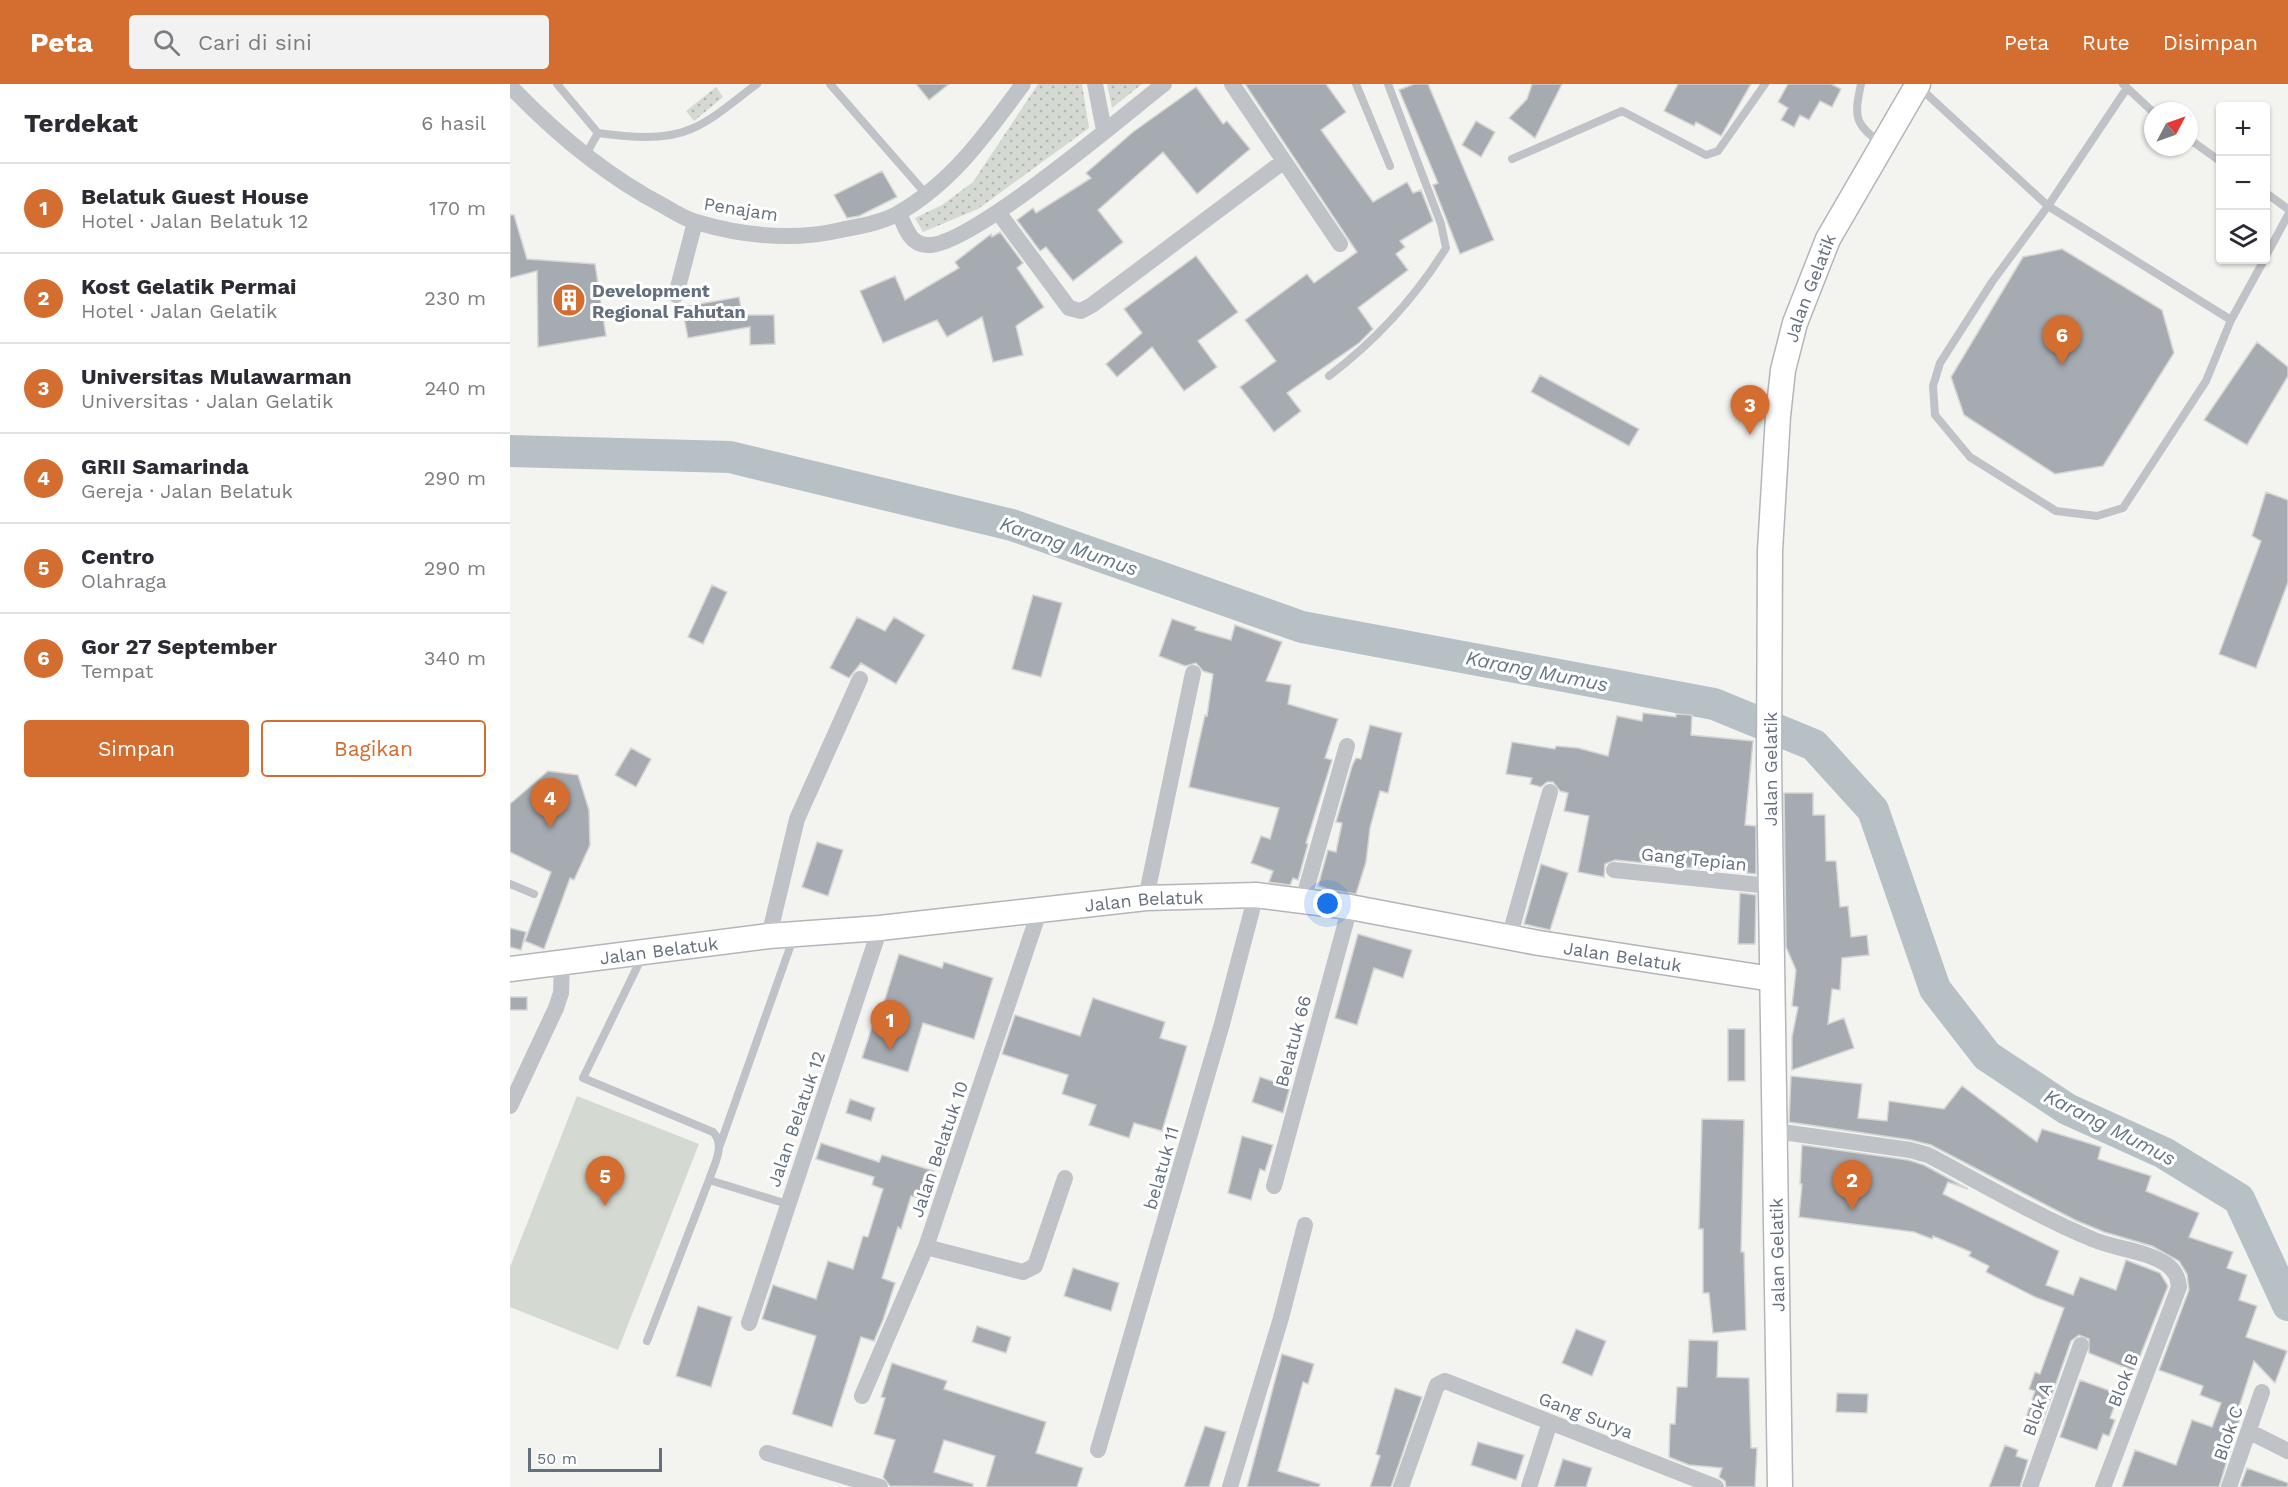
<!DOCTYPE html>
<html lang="id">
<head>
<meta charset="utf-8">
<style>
  body { margin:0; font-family:"Work Sans",sans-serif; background:#f2f2f3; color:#2b2b33 }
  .controls { position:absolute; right:18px; top:18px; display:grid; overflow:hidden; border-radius:6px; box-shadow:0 2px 4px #0004 }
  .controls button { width:54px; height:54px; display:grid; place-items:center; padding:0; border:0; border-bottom:2px solid #e1e1e2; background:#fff; color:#2b2b33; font:30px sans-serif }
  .compass { position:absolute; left:1634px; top:18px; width:54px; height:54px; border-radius:50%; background:#fff; box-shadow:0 2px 4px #0004; rotate:49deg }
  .scale { position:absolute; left:18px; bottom:15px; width:134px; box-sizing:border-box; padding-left:6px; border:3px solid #65707f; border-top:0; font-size:16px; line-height:21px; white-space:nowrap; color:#65707f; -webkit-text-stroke:4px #fff; paint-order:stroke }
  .you { position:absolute; left:818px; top:820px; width:21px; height:21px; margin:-15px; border:4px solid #fff; border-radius:50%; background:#1a73e8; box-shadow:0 0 0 9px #1a73e833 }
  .badge { display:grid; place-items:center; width:39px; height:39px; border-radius:50%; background:#d46d30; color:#fff; font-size:20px; font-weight:700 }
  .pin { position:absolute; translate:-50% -50px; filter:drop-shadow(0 2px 3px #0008) }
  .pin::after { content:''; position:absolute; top:32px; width:21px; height:18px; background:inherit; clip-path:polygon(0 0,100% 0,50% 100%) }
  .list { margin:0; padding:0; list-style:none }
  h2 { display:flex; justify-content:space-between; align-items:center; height:78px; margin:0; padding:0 24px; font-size:26px }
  h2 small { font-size:20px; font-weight:400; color:#7c7c81 }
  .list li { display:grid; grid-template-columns:39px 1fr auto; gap:18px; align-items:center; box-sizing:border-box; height:90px; padding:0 24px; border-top:2px solid #e1e1e2 }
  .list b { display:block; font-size:22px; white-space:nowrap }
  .list p { margin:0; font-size:20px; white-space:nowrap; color:#7c7c81 }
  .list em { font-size:20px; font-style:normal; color:#7c7c81 }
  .actions { display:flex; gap:12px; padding:18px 24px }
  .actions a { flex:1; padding:14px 0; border:2px solid #d46d30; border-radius:6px; text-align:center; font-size:21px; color:#d46d30 }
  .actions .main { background:#d46d30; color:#fff }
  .icon { flex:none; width:33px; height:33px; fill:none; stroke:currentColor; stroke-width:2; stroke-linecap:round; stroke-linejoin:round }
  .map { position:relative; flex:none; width:1778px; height:1403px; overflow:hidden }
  header { display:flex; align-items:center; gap:36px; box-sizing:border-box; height:84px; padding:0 30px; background:#d46d30; color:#fff }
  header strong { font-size:28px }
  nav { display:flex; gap:33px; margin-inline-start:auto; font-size:21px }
  .search { width:420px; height:54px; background:#f2f2f3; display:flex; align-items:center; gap:15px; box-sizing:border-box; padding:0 21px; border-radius:6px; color:#7c7c81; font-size:22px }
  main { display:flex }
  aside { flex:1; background:#fff }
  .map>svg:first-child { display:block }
  .grass { fill:url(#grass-dots) }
  .garden { fill:#d4dad2 }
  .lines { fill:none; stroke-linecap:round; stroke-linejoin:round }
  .river { stroke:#b7c0c5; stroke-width:32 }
  .building { fill:#a6abb2; stroke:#d5d5d3; stroke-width:1.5 }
  .secondary-casing { stroke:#b2b5ba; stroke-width:27 }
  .lane { stroke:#bfc2c6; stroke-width:8 }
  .street { stroke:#bfc2c6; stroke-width:16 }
  .secondary { stroke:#fff; stroke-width:24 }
  .labels { text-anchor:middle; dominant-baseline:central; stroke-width:6; stroke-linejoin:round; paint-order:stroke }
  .street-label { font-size:18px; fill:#65707f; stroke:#fff }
  .poi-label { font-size:18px; font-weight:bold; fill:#65707f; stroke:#fff; text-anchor:start }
  .water-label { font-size:20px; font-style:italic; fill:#667783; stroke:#fff }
</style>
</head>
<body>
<header>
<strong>Peta</strong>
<div class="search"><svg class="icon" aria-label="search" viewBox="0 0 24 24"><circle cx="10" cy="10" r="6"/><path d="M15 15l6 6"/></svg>Cari di sini</div>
<nav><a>Peta</a><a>Rute</a><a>Disimpan</a></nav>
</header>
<main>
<aside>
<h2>Terdekat<small>6 hasil</small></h2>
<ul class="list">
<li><span class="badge">1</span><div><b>Belatuk Guest House</b><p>Hotel · Jalan Belatuk 12</p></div><em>170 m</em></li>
<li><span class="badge">2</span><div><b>Kost Gelatik Permai</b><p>Hotel · Jalan Gelatik</p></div><em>230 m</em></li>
<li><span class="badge">3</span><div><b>Universitas Mulawarman</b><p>Universitas · Jalan Gelatik</p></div><em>240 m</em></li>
<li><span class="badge">4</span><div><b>GRII Samarinda</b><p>Gereja · Jalan Belatuk</p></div><em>290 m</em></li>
<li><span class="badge">5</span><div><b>Centro</b><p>Olahraga</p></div><em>290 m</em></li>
<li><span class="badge">6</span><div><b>Gor 27 September</b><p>Tempat</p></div><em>340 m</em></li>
</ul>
<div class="actions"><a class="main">Simpan</a><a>Bagikan</a></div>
</aside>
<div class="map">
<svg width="1778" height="1403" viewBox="0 0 1778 1403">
  <defs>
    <pattern id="grass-dots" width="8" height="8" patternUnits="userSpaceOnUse" patternTransform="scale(1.5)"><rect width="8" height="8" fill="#d4dad2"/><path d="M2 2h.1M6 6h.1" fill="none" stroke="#b0b5b0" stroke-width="1.8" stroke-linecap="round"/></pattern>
  </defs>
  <rect width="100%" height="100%" fill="#f3f4f0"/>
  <path class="grass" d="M528 0H572L579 44 468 125 413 148 405 134 432 121 463 98Z
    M597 0H632L602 24Z
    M206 3 213 13 184 37 176 27Z"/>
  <path class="garden" d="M67 1012 189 1060 108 1266 0 1223V1183Z"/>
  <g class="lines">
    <path class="river" d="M0 367 220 373 502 441 792 543 1204 620 1304 661 1363 726 1425 905 1477 972 1557 1025 1654 1069 1729 1115 1778 1221"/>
  </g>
  <path class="building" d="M406 0H439L419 16Z
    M735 0H816L836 28 811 46 863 118 897 98 903 109 911 106 923 137 890 157 895 163 886 170 898 186 848 224 863 245 849 259 777 309 791 327 764 348 730 303 766 277 735 236 797 190 804 199 847 168Z
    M904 0H918L984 156 950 170 923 101 928 99 889 6Z
    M1022 0H1052L1025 54 999 34 1017 15Z
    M1168 0H1241L1211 52 1186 38 1184 42 1154 27Z
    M1278 0H1321L1331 5 1322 23 1310 17 1299 36 1290 31 1284 43 1271 36 1278 24 1268 18Z
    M686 3 713 40 717 37 740 65 687 110 653 68 588 126 613 158 563 197 536 163 530 167 507 136 523 124 526 129 581 94 576 89 623 48Z
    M966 37 985 48 971 73 952 61Z
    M372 87 387 113 349 132 337 134 324 111Z
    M0 131H4L17 175 85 180 96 252 28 263 27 187 0 194Z
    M490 148 513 179 507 184 534 223 506 242 513 271 483 278 472 233 437 253 427 236 373 259 350 207 385 192 395 216 449 184 445 178 481 150 482 153Z
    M1552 165 1652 226 1664 269 1593 382 1545 390 1454 331 1441 293 1513 173Z
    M686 172 728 228 688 257 707 283 674 307 642 263 607 293 596 280 632 249 614 225Z
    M229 213 232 231H264L265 260 240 261V243L178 254 172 223Z
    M1747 258 1778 283V292L1737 361 1694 336Z
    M1030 291 1129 345 1119 362 1021 308Z
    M1756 408 1778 416V498L1746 584 1709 570 1751 457 1742 452Z
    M202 501 217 508 193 560 178 553Z
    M523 511 552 519 531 593 502 585Z
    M347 533 375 547 384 533 415 551 386 600 351 579 339 594 320 584Z
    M662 535 686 543 685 546 721 556 725 541 772 558 756 597 781 601 778 620 828 635 815 674 822 676 796 759 798 760 788 796 783 794 780 801 759 798 763 787 741 779 751 752 760 755 769 724 679 703 695 631 697 632 703 590 693 587 686 579 675 582 649 572Z
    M1133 629 1166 633V630L1182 631 1181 651 1243 657 1235 741 1246 742V790L1105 776 1095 780 1094 793 1068 788 1079 732 1054 727 1058 709 1050 707 1043 698H1037L1031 703 1020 700 1022 694 996 690 1002 658 1045 665 1046 662 1068 664 1098 672 1107 632 1132 637Z
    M860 641 892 649 878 709 870 707 860 744 856 778 846 810 821 806 808 802 818 766 826 768 832 739 826 738 842 682 846 674 851 675Z
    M121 664 141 675 126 703 105 691Z
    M38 687 68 691 79 726 80 761 64 796 60 794 34 865 15 857 41 788 0 768V720Z
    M1274 709H1303V731H1315L1316 777H1326L1330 823 1338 822 1341 853 1357 851 1359 871 1332 874 1330 906 1322 905 1318 940 1334 934 1344 964 1282 986V953L1288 923 1282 922 1286 886 1276 863Z
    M307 758 333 766 318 812 292 803Z
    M1031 780 1058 789 1040 846 1014 840Z
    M1230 809 1246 811 1245 860H1228Z
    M0 844 16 848 11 866 0 863Z
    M848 850 902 866 893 894 864 884 847 941 825 934Z
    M389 870 432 884 434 878 483 894 464 955 413 939 398 988 352 974 362 943 366 944Z
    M0 913H17V926H0Z
    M583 914 655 938 650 954 677 962 652 1047 624 1039 619 1054 579 1041 586 1021 552 1010 558 991 492 970 505 931 570 952Z
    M1218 945H1235V997H1218Z
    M1281 992 1352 1000 1348 1034 1377 1037 1379 1017 1434 1025 1452 1002 1527 1058 1532 1045 1591 1063 1588 1075 1641 1092 1636 1107 1689 1129 1679 1153 1723 1168 1717 1184 1737 1191 1729 1216 1747 1222 1736 1253 1777 1267 1765 1299 1744 1277 1729 1323 1733 1324 1709 1403H1612L1625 1366 1666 1381 1682 1336 1702 1343 1711 1319 1690 1311 1693 1302 1649 1286 1679 1206 1677 1190 1669 1177 1642 1162 1594 1148 1565 1136 1421 1061 1401 1056 1279 1038Z
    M750 993 780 1003 773 1029 742 1018Z
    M340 1015 365 1024 361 1037 336 1029Z
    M1192 1035 1234 1036 1231 1168H1234L1236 1246 1203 1249 1199 1209H1193V1145H1189Z
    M732 1052 763 1061 755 1087 750 1085 741 1116 718 1109Z
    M311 1059 369 1078 372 1071 424 1087 415 1116 401 1112 391 1145 388 1143 372 1194 385 1199 373 1236 364 1257 351 1253 322 1343 282 1330 306 1252 252 1235 263 1201 306 1215 318 1177 343 1185 353 1152 358 1153 373 1105 362 1101 364 1093 306 1075Z
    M1292 1061 1398 1076 1414 1081 1458 1105 1438 1098 1433 1110 1549 1167 1536 1201 1563 1211 1570 1193 1606 1206 1616 1176 1650 1189 1658 1202 1624 1287 1579 1269V1255L1569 1251 1561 1257 1532 1339 1516 1333 1525 1307 1519 1305 1525 1288 1530 1290 1554 1224 1525 1213 1476 1188 1479 1182 1459 1172 1461 1168 1423 1152 1422 1155 1404 1148 1289 1133 1292 1100H1290Z
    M563 1184 609 1199 601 1227 554 1212Z
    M188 1222 222 1233 201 1303 166 1292Z
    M467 1242 501 1253 496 1269 462 1258Z
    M1066 1245 1096 1257 1082 1292 1052 1279Z
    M1179 1256 1208 1257 1207 1293 1239 1294 1241 1364H1247L1245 1403H1216L1215 1397 1209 1393 1212 1384 1179 1381 1159 1373 1160 1340H1165L1167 1303H1177Z
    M772 1270 804 1280 798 1300 793 1298 768 1387 810 1400 809 1403H737Z
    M382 1279 437 1297 434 1305 536 1338 526 1369 573 1384 567 1403H476L485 1372 434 1356 424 1388 463 1400V1403L380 1402 373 1393 385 1356 364 1350 375 1314 371 1313Z
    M1570 1296 1609 1310 1600 1334 1605 1336 1599 1352 1593 1350 1587 1366 1550 1353Z
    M885 1304 912 1313 881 1403H860L870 1372 866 1370Z
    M1327 1309 1358 1310 1357 1329 1326 1328Z
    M695 1342 716 1348 699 1403H674Z
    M968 1358 1014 1371 1006 1396 961 1381Z
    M1495 1361 1508 1366 1506 1372 1518 1376 1510 1403H1479Z
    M1053 1375 1082 1384 1076 1403H1044Z
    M1737 1384 1778 1399V1403H1730Z"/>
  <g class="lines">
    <g class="secondary-casing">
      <g id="secondary">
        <path id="s1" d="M0 885 259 852 370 844 636 814 746 811 840 823 1029 859 1262 895"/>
        <path id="s2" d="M1270 1403 1259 678 1260 467 1268 332 1273 286 1285 239 1318 155 1408 0"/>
      </g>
    </g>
    <path class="lane" d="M47 0 88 49C117 53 154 57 181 45 205 35 226 15 247 0
      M320 0 416 110
      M846 0 880 82
      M1351 0C1344 33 1344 40 1372 60
      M1613 0 1643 28
      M1408 2 1538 122 1721 236
      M1617 4 1538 122 1482 198 1430 279 1423 302 1425 331 1460 373 1546 427 1587 432 1613 424 1696 297 1721 236 1754 176
      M1679 55 1710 77
      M75 72 88 49
      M1002 75 1112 27 1196 71 1208 67 1255 0
      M1756 109 1778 125
      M1756 172 1778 131
      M819 292C865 257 905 214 936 164L931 140 878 0
      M0 800 24 810
      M133 871 73 994 203 1048C216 1061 204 1081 199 1096
      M210 1061 284 852
      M137 1257 199 1096 277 1120"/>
    <path class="street" d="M585 0 594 46
      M722 0 830 160
      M0 2C45 49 96 92 154 122 164 128 175 135 186 138 233 152 283 157 331 146 350 142 370 139 387 130 442 99 476 50 513 0
      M488 128 559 224 571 227 582 221 774 77
      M389 129C395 142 399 160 417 161 459 164 614 31 654 0
      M166 211 185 138
      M1104 786 1260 802
      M636 814 683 589
      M793 816 837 662
      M259 852 287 735 350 595
      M999 854 1040 708
      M0 1022 46 924 51 909 52 878
      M1265 1047 1400 1066 1418 1071C1473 1100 1525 1131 1582 1155 1605 1165 1634 1166 1656 1180 1665 1186 1668 1193 1669 1203L1593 1403
      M764 1102 840 823
      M416 1163 513 1188 525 1182 555 1094
      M239 1239 370 844
      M352 1312 416 1163 530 825
      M1740 1348 1778 1367
      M588 1366 712 940 746 811
      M257 1369 370 1403
      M720 1403 771 1234 795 1141
      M891 1403 927 1301 935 1297 1206 1403
      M1019 1403 1040 1338
      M1520 1403 1571 1261
      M1719 1403 1752 1308"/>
    <use href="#secondary" class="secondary"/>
  </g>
  <defs>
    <g id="building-disc" transform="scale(1.725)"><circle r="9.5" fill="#d46d30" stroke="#fff"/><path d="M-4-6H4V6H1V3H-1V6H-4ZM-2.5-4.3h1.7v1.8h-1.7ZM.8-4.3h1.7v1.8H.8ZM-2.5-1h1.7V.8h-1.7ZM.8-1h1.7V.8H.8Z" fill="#fff"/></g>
  </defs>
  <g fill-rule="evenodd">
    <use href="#building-disc" x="59" y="216"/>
  </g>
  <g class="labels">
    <g class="street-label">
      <text transform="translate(231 125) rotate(9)">Penajam</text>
      <text stroke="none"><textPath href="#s2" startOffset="1204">Jalan Gelatik</textPath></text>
      <text transform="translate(1260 685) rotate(-90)">Jalan Gelatik</text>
      <text transform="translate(1184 775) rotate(6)">Gang Tepian</text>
      <text stroke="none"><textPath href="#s1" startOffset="638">Jalan Belatuk</textPath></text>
      <text stroke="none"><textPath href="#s1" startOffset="150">Jalan Belatuk</textPath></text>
      <text stroke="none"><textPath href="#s1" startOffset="1122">Jalan Belatuk</textPath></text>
      <text transform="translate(783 957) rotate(-75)">Belatuk 66</text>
      <text transform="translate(286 1035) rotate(-71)">Jalan Belatuk 12</text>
      <text transform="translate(429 1065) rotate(-71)">Jalan Belatuk 10</text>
      <text transform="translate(651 1084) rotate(-74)">belatuk 11</text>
      <text transform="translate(1267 1171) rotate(-91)">Jalan Gelatik</text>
      <text transform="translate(1613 1296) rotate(-69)">Blok B</text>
      <text transform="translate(1527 1325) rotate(-70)">Blok A</text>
      <text transform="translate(1076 1331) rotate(21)">Gang Surya</text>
      <text transform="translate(1718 1349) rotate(-71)">Blok C</text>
    </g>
    <g class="poi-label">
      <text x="82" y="206">Development<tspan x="82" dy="21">Regional Fahutan</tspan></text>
    </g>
    <g class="water-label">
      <text transform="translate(559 462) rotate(19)">Karang Mumus</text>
      <text transform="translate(1027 587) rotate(11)">Karang Mumus</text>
      <text transform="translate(1600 1043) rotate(27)">Karang Mumus</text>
    </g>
  </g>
</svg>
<div class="controls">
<button>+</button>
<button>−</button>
<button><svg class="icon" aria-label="layers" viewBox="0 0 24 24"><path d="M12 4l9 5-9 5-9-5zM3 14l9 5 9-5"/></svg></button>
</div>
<svg class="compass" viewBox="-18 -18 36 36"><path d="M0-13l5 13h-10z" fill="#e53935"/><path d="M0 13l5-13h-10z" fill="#7c7c81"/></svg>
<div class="scale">50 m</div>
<div class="you"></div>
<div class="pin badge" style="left:380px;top:966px">1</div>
<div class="pin badge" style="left:1342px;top:1126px">2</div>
<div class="pin badge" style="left:1240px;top:351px">3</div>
<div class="pin badge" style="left:40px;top:744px">4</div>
<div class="pin badge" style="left:95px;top:1122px">5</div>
<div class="pin badge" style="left:1552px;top:281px">6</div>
</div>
</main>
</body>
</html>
